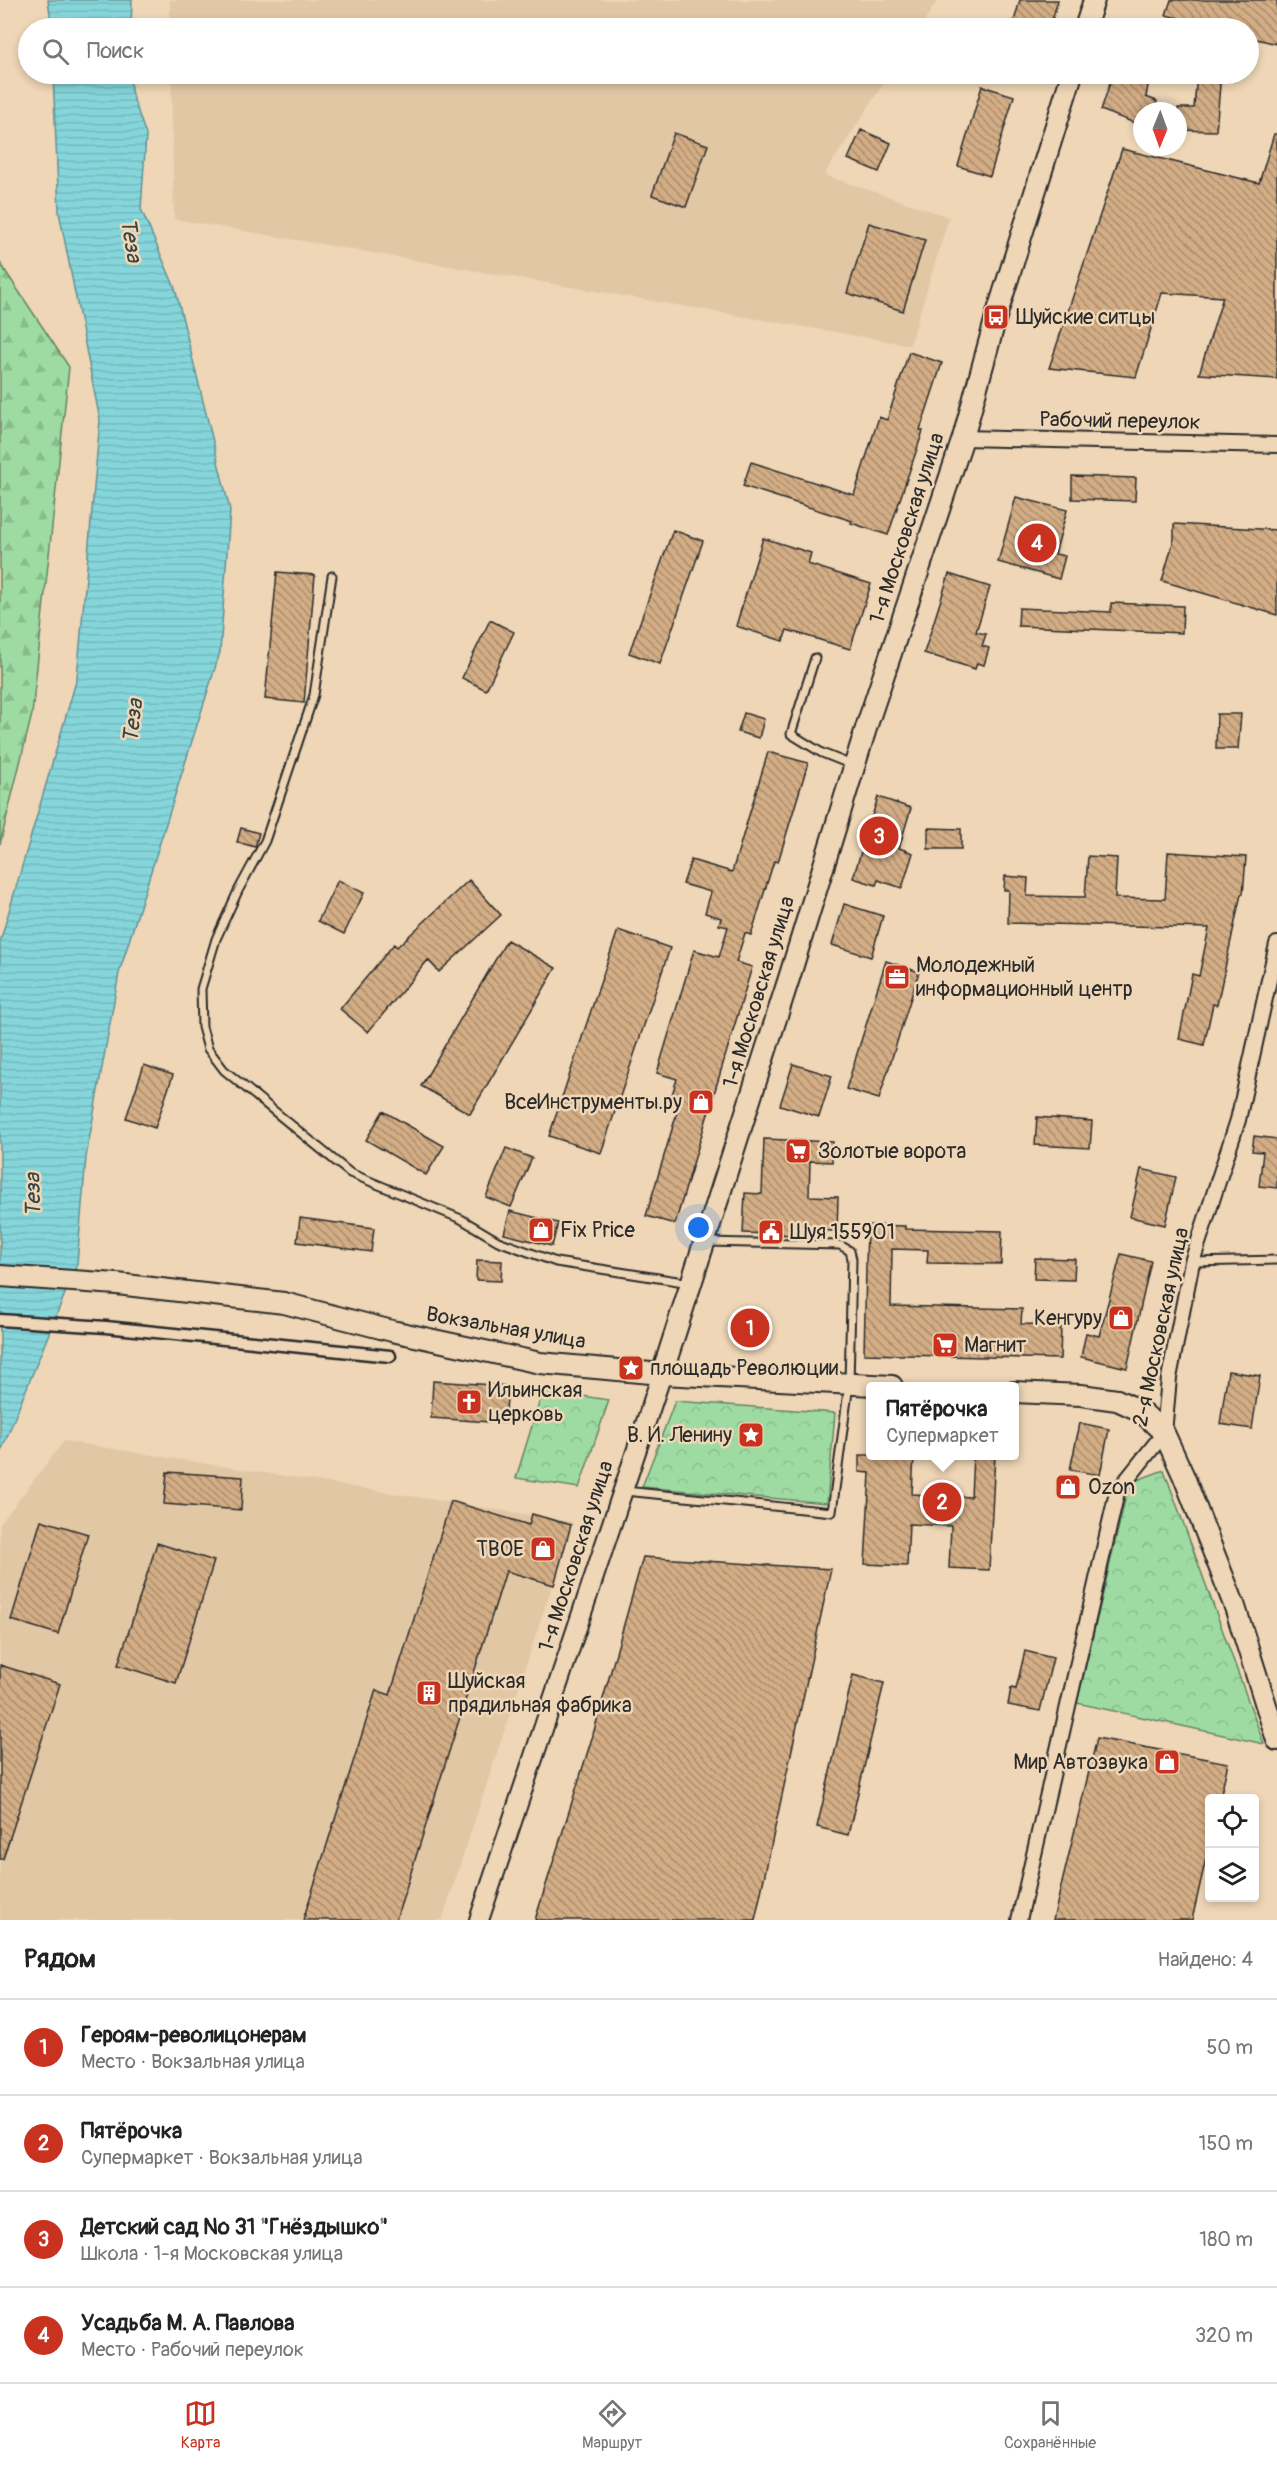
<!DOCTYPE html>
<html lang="ru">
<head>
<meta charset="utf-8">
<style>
  body { margin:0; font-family:Pangolin,sans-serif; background:#f2f2f2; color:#222 }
  .controls { position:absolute; right:18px; bottom:18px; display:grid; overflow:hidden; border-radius:6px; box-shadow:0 3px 9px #0003 }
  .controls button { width:54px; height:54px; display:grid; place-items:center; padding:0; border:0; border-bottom:2px solid #e0e0e0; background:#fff; color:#222; font:30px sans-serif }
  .compass { position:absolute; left:1133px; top:102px; width:54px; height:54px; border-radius:50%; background:#fff; box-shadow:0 3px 9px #0003; rotate:181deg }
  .you { position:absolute; left:699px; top:1228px; width:21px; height:21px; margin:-15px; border:4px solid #fff; border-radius:50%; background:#1a73e8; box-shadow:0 0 0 9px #1a73e833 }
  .badge { display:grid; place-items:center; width:39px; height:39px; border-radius:50%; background:#c8321e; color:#fff; font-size:20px; font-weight:700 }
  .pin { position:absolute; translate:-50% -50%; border:3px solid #fff; box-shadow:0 2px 6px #0006 }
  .popup { position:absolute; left:866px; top:1382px; width:153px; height:78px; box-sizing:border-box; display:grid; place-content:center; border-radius:6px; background:#fff; filter:drop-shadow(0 2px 4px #0005); font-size:20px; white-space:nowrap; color:#767676 }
  .popup b { font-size:22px; color:#222 }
  .popup::after { content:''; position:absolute; left:50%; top:100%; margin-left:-12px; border:12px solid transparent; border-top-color:#fff }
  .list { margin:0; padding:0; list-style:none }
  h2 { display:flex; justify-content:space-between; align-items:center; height:78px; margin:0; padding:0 24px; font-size:26px }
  h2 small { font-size:20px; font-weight:400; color:#767676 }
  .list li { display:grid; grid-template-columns:39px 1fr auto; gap:18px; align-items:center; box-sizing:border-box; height:96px; padding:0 24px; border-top:2px solid #e0e0e0 }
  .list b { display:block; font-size:22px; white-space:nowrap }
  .list p { margin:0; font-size:20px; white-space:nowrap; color:#767676 }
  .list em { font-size:20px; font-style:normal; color:#767676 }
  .icon { flex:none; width:33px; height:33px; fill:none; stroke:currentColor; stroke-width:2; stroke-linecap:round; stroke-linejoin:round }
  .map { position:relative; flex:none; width:1277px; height:1920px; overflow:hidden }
  .search { position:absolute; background:#fff; box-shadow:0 3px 9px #0003; left:18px; right:18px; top:18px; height:66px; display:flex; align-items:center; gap:15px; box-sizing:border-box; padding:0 21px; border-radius:33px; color:#767676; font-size:22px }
  .sheet { height:462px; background:#fff }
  nav { display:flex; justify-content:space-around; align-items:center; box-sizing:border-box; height:84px; border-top:2px solid #e0e0e0; background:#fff; font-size:16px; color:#767676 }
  nav a { display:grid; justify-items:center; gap:3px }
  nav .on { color:#c8321e }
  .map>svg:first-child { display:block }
  .built { fill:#e2c7a5 }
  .forest { fill:url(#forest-firs); stroke:#648366; stroke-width:1.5 }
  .park { fill:url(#park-crowns); stroke:#648366; stroke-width:1.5 }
  .water { fill:url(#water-rules); stroke:#619295; stroke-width:1.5 }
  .building { fill:url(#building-back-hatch); stroke:#2b2b2b; stroke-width:1.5 }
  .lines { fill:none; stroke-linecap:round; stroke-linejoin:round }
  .service-casing { stroke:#2b2b2b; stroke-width:11 }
  .pedestrian-casing { stroke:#2b2b2b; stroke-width:15 }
  .minor-casing { stroke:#2b2b2b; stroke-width:18 }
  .tertiary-casing { stroke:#2b2b2b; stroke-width:22 }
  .secondary-casing { stroke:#2b2b2b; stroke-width:24 }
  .service { stroke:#eed6b6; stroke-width:7 }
  .pedestrian { stroke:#eed6b6; stroke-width:10 }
  .minor { stroke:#eed6b6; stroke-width:14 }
  .tertiary { stroke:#eed6b6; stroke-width:18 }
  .secondary { stroke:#eed6b6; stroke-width:20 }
  .labels { text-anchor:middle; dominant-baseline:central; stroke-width:5; stroke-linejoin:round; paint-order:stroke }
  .poi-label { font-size:21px; fill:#2b2b2b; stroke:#eed6b6; text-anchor:start }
  .street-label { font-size:21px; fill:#2b2b2b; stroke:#eed6b6 }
  .water-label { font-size:22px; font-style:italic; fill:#384545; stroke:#eed6b6 }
</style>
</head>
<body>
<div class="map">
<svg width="1277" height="1920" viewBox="0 0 1277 1920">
  <defs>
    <pattern id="forest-firs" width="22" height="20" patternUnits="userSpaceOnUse" patternTransform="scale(1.5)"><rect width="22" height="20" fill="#9edba2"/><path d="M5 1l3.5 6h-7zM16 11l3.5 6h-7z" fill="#88bc8c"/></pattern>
    <pattern id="park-crowns" width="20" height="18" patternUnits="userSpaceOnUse" patternTransform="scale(1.5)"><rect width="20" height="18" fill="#9edba2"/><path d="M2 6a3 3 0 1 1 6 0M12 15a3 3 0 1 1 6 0" fill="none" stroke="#88bc8c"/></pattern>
    <pattern id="water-rules" width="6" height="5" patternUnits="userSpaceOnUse" patternTransform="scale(1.5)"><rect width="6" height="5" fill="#85d6db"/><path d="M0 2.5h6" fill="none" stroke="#73b8bc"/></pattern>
    <pattern id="building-back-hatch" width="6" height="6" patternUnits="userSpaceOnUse" patternTransform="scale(1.5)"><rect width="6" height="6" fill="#d3ad85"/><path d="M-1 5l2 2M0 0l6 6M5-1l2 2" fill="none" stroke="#ab8d6d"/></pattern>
  </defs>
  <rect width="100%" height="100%" fill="#eed6b6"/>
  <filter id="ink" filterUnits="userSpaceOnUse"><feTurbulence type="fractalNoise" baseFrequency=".0167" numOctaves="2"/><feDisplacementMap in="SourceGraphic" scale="12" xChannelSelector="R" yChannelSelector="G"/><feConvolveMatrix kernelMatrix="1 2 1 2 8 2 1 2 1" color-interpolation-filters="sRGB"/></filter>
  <g filter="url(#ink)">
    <path class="built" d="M170 0H938L920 28H170Z
      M171 74H890L824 175 949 217 910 345 174 219Z
      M64 1441 573 1522 442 1920H0V1524Z"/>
    <path class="forest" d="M0 263 69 367 32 714 0 844Z"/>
    <path class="park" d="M543 1390 609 1400 579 1488 516 1478Z
      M675 1401 835 1413 827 1503 642 1487Z
      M1164 1470 1264 1744 1077 1703 1129 1483Z"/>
    <path class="water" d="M48 0H132L131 28H52Z
      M53 74H131V91L146 135 141 209 175 288 230 510 220 652 119 973 86 1157 77 1264 0 1454V942L77 678 100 420 59 212Z"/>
    <path class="building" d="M1020 0H1058L1050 28H1012Z
      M1171 0H1277V44L1248 37V28H1217L1166 15Z
      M1113 74H1150L1146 97 1157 101 1154 111H1142V126L1101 110Z
      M1197 74H1221L1216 131 1178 130V108H1194Z
      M982 86 1014 96 990 176 958 166Z
      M861 130 891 143 879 172 848 159Z
      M674 133 708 145 686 207 652 195Z
      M1274 134H1277V379L1199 374 1223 297 1162 293 1136 377 1049 368 1122 149 1259 183Z
      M869 223 925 240 903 311 847 293Z
      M909 352 942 363 920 430 923 431 888 535 851 523 852 521 743 486 751 462 854 495 879 417 887 420Z
      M1072 476 1136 478 1135 501 1072 499Z
      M1016 497 1067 510 1055 554 1065 556 1059 579 998 562Z
      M1174 524 1277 530V615L1162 581 1174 539Z
      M673 530 703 541 660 664 629 653Z
      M763 538 811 553 808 564 871 584 850 649 787 630 783 641 736 626Z
      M277 572 315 575 304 703 265 699Z
      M949 574 990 587 976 632 986 634 982 646 989 648 984 665 977 663 975 669 924 653Z
      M1111 603 1183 606 1182 633 1018 626 1019 608 1111 612Z
      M490 620 514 632 486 690 462 678Z
      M744 713 764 719 759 738 738 732Z
      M1217 714H1241L1238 749H1216Z
      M768 752 808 763 778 862 774 861 751 935 745 933 736 962 752 967 675 1224 646 1216 679 1106 669 1104 677 1079 657 1073 694 950 719 957 728 927 719 925 721 918 705 913 711 892 683 884 691 860 732 872Z
      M878 797 911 808 899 848 913 853 902 888 878 880 876 885 853 878Z
      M241 828 259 833 255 847 237 842Z
      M928 828 961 829V849H928Z
      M1168 852 1246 857 1243 894H1241L1217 1005 1213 1004 1204 1045 1179 1039 1192 974 1199 976 1209 928 1008 923 1009 890H1004L1005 876 1028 878 1027 896 1085 897 1088 856 1117 858 1115 898 1165 899Z
      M338 880 364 893 344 934 318 921Z
      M469 880 501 915 439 972 428 960 368 1032 340 1009 394 944 397 947Z
      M844 904 883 916 871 957 832 945Z
      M618 930 670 948 601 1153 549 1136Z
      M507 940 556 968 470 1114 421 1086Z
      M886 961 919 972 879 1099 846 1089Z
      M793 1064 832 1076 819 1117 780 1105Z
      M144 1065 173 1075 155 1128 126 1118Z
      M383 1111 444 1146 426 1175 366 1140Z
      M1037 1117 1092 1121 1090 1148 1035 1145Z
      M1254 1136 1277 1139V1188L1259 1186 1263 1152 1252 1151Z
      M764 1139 833 1142 832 1162 810 1161 809 1196 838 1197 837 1231 796 1230V1235L743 1233 745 1193 762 1194Z
      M506 1148 532 1158 511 1207 486 1197Z
      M1141 1169 1176 1177 1165 1225 1130 1217Z
      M510 1211 558 1223 552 1246 504 1234Z
      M300 1218 374 1228 371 1252 297 1242Z
      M867 1225 905 1226V1229L1002 1231 1001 1264 927 1263 928 1250 892 1249 891 1306 1022 1309 1021 1324 1061 1325 1060 1359 864 1354Z
      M1121 1254 1151 1261 1127 1368 1081 1357 1086 1333 1099 1336Z
      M1035 1258 1075 1259 1074 1280 1034 1279Z
      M477 1260 502 1261 501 1281 476 1280Z
      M1228 1371 1260 1376 1252 1429 1220 1424Z
      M433 1381 508 1386 505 1423 431 1418Z
      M1080 1423 1109 1429 1100 1475 1070 1470Z
      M859 1455H914L912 1494 971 1497 973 1455H995L989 1570 949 1568 951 1526 909 1524 907 1566 865 1564 870 1473 859 1472Z
      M167 1472 243 1477 241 1510 164 1504Z
      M451 1501 529 1525 532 1514 571 1525 554 1585 506 1571 396 1920H303L376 1690 390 1695Z
      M41 1520 88 1534 58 1634 11 1620Z
      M157 1543 214 1561 176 1683 118 1665Z
      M643 1557 831 1569 755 1920H535L592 1738Z
      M1025 1651 1053 1658 1040 1711 1008 1705 1011 1688 1016 1689Z
      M0 1665 60 1684 3 1859H0Z
      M853 1675 884 1683 848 1835 817 1827Z
      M1097 1738 1228 1763 1220 1798H1209V1845L1192 1920H1053Z"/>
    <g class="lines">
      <g class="service-casing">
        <path id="service" d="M332 576 314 695 265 841 238 891 216 939 201 989 202 1027 208 1049 224 1070 350 1173 461 1219 498 1241 556 1262 690 1283
          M815 658 791 734 822 753 852 765
          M1192 1262 1277 1260
          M625 1491 832 1512 849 1384 852 1259 850 1251 840 1245 707 1242"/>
      </g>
      <g class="pedestrian-casing">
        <path id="pedestrian" d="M0 1320 106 1327 390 1356"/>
      </g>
      <g class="minor-casing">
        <path id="minor" d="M963 438 1277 445
          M1019 1920 1117 1492 1164 1433 1169 1378 1192 1262 1238 1120 1277 944"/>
      </g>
      <g class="tertiary-casing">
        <path id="tertiary" d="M479 1920 662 1374"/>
      </g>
      <g class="secondary-casing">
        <path id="secondary" d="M1085 28 1094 0
          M0 1276 117 1284 284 1303 392 1331 540 1363 662 1374 892 1386
          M662 1374 790 975 867 725 963 438 996 317 1072 74
          M1014 1392 1081 1395 1117 1400 1141 1411 1164 1433 1184 1477 1235 1607 1277 1740"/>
      </g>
      <use href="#service" class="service"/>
      <use href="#pedestrian" class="pedestrian"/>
      <use href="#minor" class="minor"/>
      <use href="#tertiary" class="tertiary"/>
      <use href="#secondary" class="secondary"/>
    </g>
  </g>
  <defs>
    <g id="bus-square" transform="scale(1.35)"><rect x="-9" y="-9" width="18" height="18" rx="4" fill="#c8321e" stroke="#eed6b6"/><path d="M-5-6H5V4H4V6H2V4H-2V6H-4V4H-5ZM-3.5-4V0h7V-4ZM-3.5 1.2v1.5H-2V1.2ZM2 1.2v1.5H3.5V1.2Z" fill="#fff"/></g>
    <g id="office-square" transform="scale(1.35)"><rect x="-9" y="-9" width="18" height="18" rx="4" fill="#c8321e" stroke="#eed6b6"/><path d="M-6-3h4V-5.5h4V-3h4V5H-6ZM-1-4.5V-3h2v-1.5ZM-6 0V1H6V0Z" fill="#fff"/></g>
    <g id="shop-square" transform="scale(1.35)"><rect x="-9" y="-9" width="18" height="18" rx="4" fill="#c8321e" stroke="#eed6b6"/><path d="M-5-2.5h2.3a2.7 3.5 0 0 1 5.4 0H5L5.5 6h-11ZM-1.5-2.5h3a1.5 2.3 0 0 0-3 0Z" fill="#fff"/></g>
    <g id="supermarket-square" transform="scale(1.35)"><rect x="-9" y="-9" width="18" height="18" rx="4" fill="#c8321e" stroke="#eed6b6"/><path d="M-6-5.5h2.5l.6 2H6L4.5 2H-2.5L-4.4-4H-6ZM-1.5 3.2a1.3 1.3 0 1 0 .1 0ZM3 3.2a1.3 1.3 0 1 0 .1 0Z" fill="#fff"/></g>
    <g id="civic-square" transform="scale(1.35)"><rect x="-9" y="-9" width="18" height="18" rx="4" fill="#c8321e" stroke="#eed6b6"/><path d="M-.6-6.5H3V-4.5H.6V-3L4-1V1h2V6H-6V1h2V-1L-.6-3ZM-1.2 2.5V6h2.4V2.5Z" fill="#fff"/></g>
    <g id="sight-square" transform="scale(1.35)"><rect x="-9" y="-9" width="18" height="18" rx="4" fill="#c8321e" stroke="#eed6b6"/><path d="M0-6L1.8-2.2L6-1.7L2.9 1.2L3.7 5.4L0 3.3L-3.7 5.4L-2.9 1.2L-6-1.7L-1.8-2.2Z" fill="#fff"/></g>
    <g id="church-square" transform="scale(1.35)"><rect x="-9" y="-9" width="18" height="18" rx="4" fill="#c8321e" stroke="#eed6b6"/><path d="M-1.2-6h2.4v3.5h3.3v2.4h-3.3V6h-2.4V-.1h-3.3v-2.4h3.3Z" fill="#fff"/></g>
    <g id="building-square" transform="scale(1.35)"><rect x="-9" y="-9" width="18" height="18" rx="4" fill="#c8321e" stroke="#eed6b6"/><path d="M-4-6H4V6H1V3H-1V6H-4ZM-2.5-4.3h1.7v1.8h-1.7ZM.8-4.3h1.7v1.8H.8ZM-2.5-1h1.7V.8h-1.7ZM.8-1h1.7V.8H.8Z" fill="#fff"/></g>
  </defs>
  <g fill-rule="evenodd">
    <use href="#bus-square" x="996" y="317"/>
    <use href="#office-square" x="897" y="977"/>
    <use href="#shop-square" x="701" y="1102"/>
    <use href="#supermarket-square" x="798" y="1151"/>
    <use href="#shop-square" x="541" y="1230"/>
    <use href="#civic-square" x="771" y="1232"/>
    <use href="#shop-square" x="1121" y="1318"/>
    <use href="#supermarket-square" x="945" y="1345"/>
    <use href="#sight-square" x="631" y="1368"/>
    <use href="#church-square" x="469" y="1402"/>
    <use href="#sight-square" x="751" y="1435"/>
    <use href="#shop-square" x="1068" y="1487"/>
    <use href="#shop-square" x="543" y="1549"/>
    <use href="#building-square" x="429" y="1693"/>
    <use href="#shop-square" x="1167" y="1762"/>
  </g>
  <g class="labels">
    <g class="poi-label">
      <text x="1016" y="317">Шуйские ситцы</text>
      <text x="916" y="965">Молодежный<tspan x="916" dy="24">информационный центр</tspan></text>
      <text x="682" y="1102" text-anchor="end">ВсеИнструменты.ру</text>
      <text x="818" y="1151">Золотые ворота</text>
      <text x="560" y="1230">Fix Price</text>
      <text x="790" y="1232">Шуя 155901</text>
      <text x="1102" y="1318" text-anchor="end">Кенгуру</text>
      <text x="964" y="1345">Магнит</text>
      <text x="650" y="1368">площадь Революции</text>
      <text x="488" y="1390">Ильинская<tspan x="488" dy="24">церковь</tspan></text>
      <text x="732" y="1435" text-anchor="end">В. И. Ленину</text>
      <text x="1088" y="1487">Ozon</text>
      <text x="524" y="1549" text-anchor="end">ТВОЕ</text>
      <text x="448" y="1681">Шуйская<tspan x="448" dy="24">прядильная фабрика</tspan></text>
      <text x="1148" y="1762" text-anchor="end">Мир Автозвука</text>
    </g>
    <g class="street-label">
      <text transform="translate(1120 421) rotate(1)">Рабочий переулок</text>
      <text transform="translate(907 528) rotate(-72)">1-я Московская улица</text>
      <text transform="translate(759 992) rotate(-73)">1-я Московская улица</text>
      <text transform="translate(1161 1327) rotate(-78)">2-я Московская улица</text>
      <text transform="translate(506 1328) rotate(10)">Вокзальная улица</text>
      <text transform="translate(576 1556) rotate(-72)">1-я Московская улица</text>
    </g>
    <g class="water-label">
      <text transform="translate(131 240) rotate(81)">Теза</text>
      <text transform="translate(133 721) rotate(-83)">Теза</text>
      <text transform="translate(33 1195) rotate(-91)">Теза</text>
    </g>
  </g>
</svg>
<div class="controls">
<button><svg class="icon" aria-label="locate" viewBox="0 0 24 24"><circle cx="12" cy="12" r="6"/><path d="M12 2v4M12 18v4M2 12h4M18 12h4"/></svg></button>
<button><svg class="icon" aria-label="layers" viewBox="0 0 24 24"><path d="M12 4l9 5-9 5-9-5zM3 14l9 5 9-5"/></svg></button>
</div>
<svg class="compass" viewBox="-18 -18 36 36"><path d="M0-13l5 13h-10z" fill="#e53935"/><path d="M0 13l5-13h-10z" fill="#767676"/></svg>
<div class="you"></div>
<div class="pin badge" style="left:750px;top:1328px">1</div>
<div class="pin badge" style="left:942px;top:1502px">2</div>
<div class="popup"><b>Пятёрочка</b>Супермаркет</div>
<div class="pin badge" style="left:879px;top:836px">3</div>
<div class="pin badge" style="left:1037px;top:543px">4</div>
<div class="search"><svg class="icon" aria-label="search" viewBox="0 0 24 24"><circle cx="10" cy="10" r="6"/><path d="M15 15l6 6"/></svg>Поиск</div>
</div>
<section class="sheet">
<h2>Рядом<small>Найдено: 4</small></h2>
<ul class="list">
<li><span class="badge">1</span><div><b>Героям-револицонерам</b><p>Место · Вокзальная улица</p></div><em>50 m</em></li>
<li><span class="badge">2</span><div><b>Пятёрочка</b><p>Супермаркет · Вокзальная улица</p></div><em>150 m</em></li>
<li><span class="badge">3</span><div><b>Детский сад № 31 &quot;Гнёздышко&quot;</b><p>Школа · 1-я Московская улица</p></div><em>180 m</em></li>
<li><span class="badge">4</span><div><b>Усадьба М. А. Павлова</b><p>Место · Рабочий переулок</p></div><em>320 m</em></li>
</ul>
</section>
<nav>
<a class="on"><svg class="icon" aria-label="map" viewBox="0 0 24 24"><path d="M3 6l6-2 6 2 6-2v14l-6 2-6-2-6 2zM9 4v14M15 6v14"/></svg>Карта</a>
<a><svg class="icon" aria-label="directions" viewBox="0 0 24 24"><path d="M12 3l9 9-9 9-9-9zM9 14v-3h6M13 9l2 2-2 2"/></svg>Маршрут</a>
<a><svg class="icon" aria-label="saved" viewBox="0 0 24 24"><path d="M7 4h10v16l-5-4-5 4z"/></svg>Сохранённые</a>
</nav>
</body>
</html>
